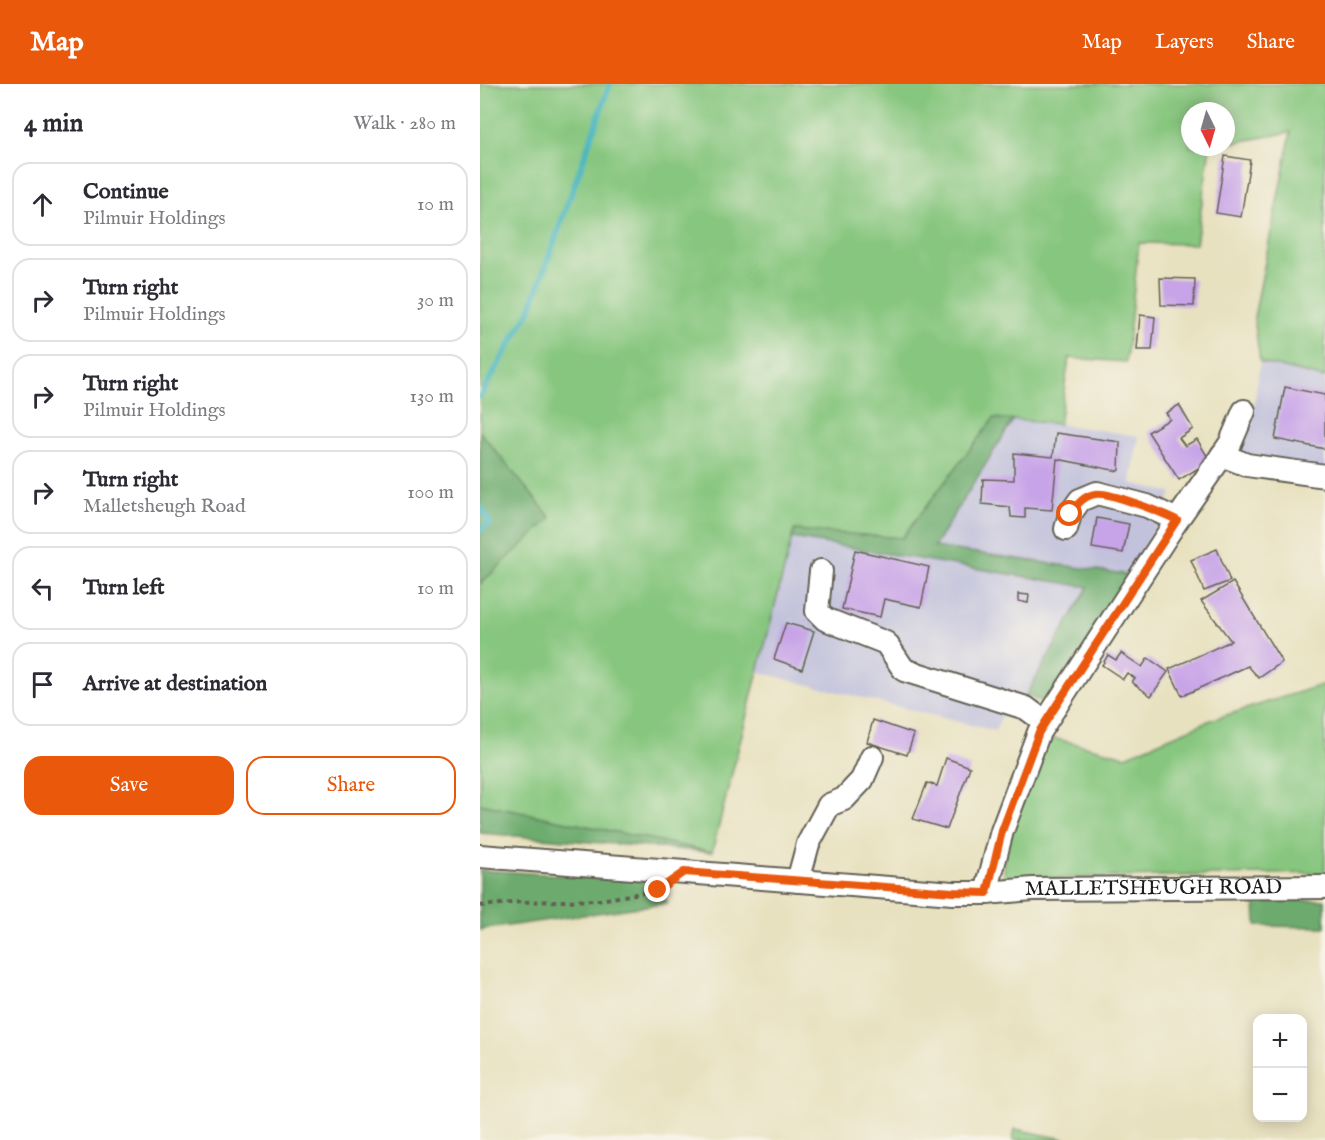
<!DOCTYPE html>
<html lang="en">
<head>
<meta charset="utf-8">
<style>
  body { margin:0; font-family:"IM FELL English",serif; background:#f7f7f7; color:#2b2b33 }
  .controls { position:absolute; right:18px; bottom:18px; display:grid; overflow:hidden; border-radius:12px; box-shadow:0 3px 15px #0003 }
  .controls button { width:54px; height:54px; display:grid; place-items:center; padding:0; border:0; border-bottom:2px solid #e1e1e2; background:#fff; color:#2b2b33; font:30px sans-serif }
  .compass { position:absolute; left:701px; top:18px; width:54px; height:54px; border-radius:50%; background:#fff; box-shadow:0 3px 15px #0003; rotate:175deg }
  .stop { position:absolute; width:18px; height:18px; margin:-14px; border:4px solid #ea580c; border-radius:50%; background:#fff }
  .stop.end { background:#ea580c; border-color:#fff; box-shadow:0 2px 6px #0008 }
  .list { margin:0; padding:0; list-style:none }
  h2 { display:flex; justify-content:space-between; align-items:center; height:78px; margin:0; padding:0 24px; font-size:26px }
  h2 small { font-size:20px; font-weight:400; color:#7c7c81 }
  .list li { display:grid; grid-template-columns:39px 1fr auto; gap:18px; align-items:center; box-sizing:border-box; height:84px; margin:0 12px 12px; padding:0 12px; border:2px solid #e1e1e2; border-radius:18px }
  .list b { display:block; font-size:22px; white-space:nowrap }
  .list p { margin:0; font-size:20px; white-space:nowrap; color:#7c7c81 }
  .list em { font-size:20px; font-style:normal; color:#7c7c81 }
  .actions { display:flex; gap:12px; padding:18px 24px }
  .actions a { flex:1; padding:14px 0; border:2px solid #ea580c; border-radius:18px; text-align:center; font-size:21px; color:#ea580c }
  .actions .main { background:#ea580c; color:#fff }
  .icon { flex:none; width:33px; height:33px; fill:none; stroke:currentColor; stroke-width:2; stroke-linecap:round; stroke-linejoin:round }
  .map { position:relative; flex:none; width:845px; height:1056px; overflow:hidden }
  header { display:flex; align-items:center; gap:36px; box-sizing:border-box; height:84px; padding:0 30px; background:#ea580c; color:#fff }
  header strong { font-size:28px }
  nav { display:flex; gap:33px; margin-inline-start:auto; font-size:21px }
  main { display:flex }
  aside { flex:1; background:#fff }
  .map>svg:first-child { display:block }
  .industrial { fill:#c2c2dc }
  .green { fill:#86c67e; stroke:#51714d; stroke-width:1.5 }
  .forest { fill:#6cab6d; stroke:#446444; stroke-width:1.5 }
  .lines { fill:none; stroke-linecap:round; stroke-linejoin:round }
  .stream { stroke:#47b6bd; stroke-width:6 }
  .building { fill:#c7a3e8 }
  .minor-casing { stroke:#636155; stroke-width:26 }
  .path { stroke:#636155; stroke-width:4; stroke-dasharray:4.5 4.5; stroke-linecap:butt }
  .minor { stroke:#fff; stroke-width:22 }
  .route { stroke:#ea580c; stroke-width:8 }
  .labels { text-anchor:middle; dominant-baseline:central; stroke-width:6; stroke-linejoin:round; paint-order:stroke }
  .street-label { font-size:21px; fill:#1c1c1c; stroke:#f7f3e8 }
</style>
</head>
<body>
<header>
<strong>Map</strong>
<nav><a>Map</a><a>Layers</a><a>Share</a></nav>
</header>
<main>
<aside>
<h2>4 min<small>Walk · 280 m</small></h2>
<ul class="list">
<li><svg class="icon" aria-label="ahead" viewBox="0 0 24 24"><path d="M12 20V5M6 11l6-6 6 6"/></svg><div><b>Continue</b><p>Pilmuir Holdings</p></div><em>10 m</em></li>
<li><svg class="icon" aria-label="right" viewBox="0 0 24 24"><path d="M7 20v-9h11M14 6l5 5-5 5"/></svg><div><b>Turn right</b><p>Pilmuir Holdings</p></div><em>30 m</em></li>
<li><svg class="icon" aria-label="right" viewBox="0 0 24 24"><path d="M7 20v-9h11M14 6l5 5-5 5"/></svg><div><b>Turn right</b><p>Pilmuir Holdings</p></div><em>130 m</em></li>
<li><svg class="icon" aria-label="right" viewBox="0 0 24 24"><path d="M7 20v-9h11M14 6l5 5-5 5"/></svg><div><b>Turn right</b><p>Malletsheugh Road</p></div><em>100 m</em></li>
<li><svg class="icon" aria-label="left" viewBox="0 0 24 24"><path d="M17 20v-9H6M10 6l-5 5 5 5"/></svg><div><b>Turn left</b></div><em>10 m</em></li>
<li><svg class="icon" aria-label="arrive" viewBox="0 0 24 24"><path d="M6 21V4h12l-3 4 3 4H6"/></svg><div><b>Arrive at destination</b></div></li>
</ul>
<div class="actions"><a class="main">Save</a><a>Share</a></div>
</aside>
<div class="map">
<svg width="845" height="1056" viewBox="0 0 845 1056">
  <rect width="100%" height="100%" fill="#f7f3e8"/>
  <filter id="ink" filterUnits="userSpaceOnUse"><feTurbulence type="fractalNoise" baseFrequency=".0167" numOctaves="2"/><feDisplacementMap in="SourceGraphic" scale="12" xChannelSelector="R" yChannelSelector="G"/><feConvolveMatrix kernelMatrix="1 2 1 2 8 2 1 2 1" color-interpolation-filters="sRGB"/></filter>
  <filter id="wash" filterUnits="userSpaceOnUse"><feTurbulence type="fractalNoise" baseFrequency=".008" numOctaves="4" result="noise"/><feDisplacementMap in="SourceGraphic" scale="24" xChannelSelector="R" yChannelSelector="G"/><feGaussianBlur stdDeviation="1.35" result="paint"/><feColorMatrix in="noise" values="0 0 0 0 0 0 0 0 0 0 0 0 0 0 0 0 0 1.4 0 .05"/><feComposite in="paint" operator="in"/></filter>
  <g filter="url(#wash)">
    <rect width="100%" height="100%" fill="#e8e1c0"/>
    <path class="industrial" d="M780 278 845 294V404L744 385 772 337Z
      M533 336 579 340 659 352 651 399 692 409 652 491 454 463Z
      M312 454 415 470 609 503 546 610 536 638 522 631 515 647 278 588Z"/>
    <path class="green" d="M0 0H845V294L780 278 774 233 811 48 746 60V27H710V63H730L716 160 659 159 646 278 589 274 579 340 514 334 422 454 314 446 232 768 0 720Z
      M845 600V789L524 795 525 759 564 652 646 672 731 636Z
      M535 1045 589 1056H533Z"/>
    <path class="forest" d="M514 334 533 336 454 463 652 491 568 622 546 611 608 503 312 454 315 446 422 454Z
      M0 348 71 434 0 500Z
      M0 720 232 768 0 749Z
      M0 786 176 797 187 819 0 846Z
      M845 816V843L776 842 775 817Z"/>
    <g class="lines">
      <path class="stream" d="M0 312 50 226 130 0
        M0 422 10 439 0 446"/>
    </g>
    <g id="blocks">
      <path class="building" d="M745 72 770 76 761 133 736 129Z
        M680 194 715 195 714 222 681 221Z
        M660 231 675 233 672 266H657Z
        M805 303 845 311V365L795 355Z
        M699 321 713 345 699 354 705 362 717 355 730 377 699 396 668 348 690 335 686 329Z
        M576 349 640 358 639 386 638 387 577 375 572 426 545 424V434L531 433 530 423 502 420 503 395 534 396V369L573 373Z
        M617 434 649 440 643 469 612 464Z
        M737 465 750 497 724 507 711 476Z
        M375 466 449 483 441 523 404 515 400 533 362 525Z
        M753 498 802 578 779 594 768 582 702 612 689 585 751 557 721 517Z
        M538 510 549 511 548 519 538 517Z
        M306 539 334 547 322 585 294 575Z
        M641 569 662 583 668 574 688 588 671 612 652 598 655 594 647 589 643 595 622 581 628 571 636 576Z
        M393 636 434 650 427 671 387 658Z
        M466 674 490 683 467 745 433 735 447 699 457 702Z"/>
    </g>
  </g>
  <g filter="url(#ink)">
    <use href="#blocks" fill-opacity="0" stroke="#636155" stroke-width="1.5"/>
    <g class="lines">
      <g class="minor-casing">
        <g id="minor">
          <path d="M742 371 767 381 845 392"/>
          <path d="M586 445 590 430 600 416 617 409 667 422 697 436"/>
          <path d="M341 487 337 527 345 535 406 559 424 586 546 624 565 638"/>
          <path id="s1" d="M0 772 473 809H506L553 805 845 803"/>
          <path d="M318 797 328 760 349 721 364 715 382 696 392 673"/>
          <path d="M506 809 522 747 559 648 697 436 750 360 764 327"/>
        </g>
      </g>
      <path class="path" d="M0 822 41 818 120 816 167 808"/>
      <use href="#minor" class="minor"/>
    </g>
  </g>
  <g class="lines" filter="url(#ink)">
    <path class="route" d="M178 806 204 788 473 808 507 809 522 747 559 648 697 436C682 429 629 407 615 410 603 412 597 421 590 430"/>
  </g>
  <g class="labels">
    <g class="street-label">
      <text stroke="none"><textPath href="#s1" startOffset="675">MALLETSHEUGH ROAD</textPath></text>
    </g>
  </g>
</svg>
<div class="controls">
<button>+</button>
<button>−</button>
</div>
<svg class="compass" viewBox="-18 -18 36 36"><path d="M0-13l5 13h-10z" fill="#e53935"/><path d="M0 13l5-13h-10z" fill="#7c7c81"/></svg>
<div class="stop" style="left:590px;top:430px"></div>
<div class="stop end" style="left:178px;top:806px"></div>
</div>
</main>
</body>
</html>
